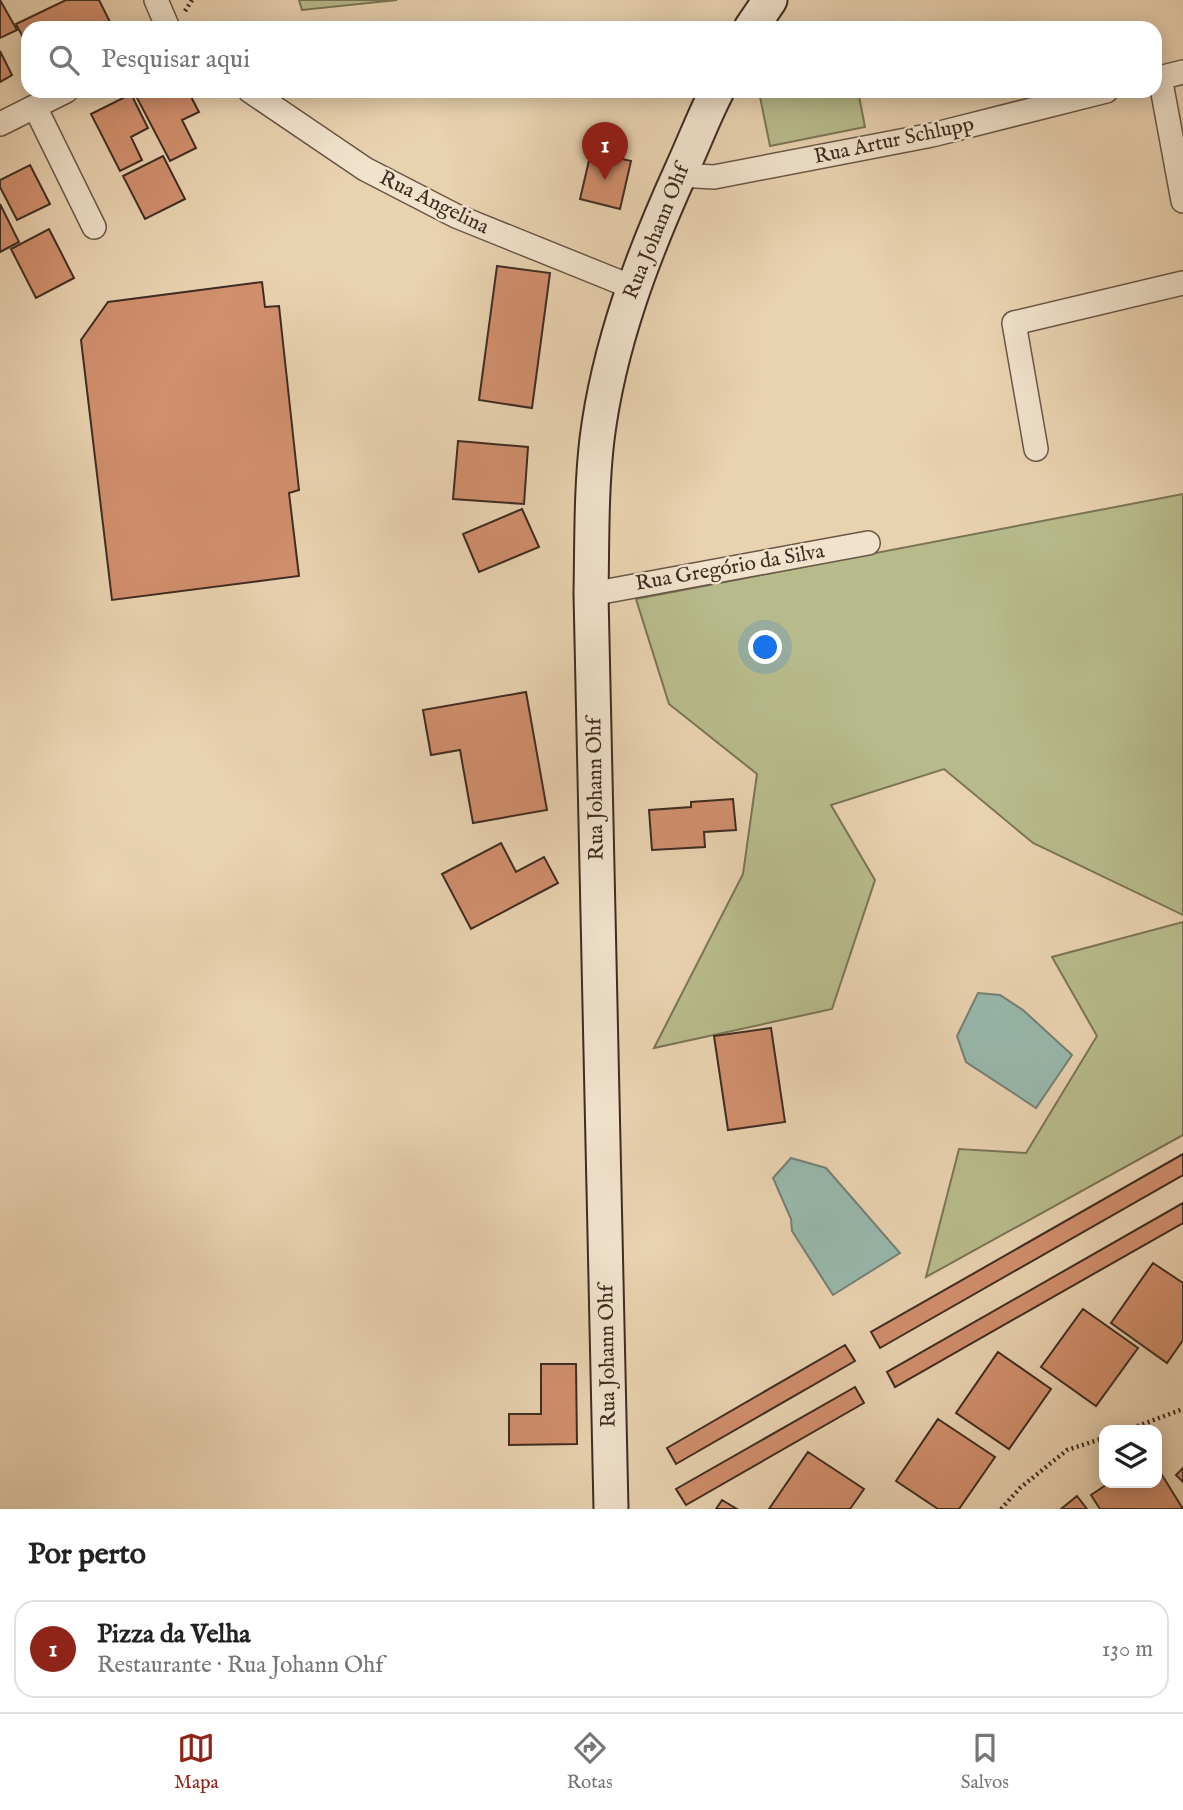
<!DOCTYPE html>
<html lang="pt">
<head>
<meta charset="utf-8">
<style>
  body { margin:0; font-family:"IM FELL English",serif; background:#f6f6f6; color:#222 }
  .controls { position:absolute; right:21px; bottom:21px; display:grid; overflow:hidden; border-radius:14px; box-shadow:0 4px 18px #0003 }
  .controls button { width:63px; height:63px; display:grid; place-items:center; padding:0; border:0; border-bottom:2px solid #e0e0e0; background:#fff; color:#222; font:35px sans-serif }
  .you { position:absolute; left:766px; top:648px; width:24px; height:24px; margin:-18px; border:5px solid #fff; border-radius:50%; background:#1a73e8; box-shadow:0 0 0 10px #1a73e833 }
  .badge { display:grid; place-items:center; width:46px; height:46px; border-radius:50%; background:#8f2418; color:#fff; font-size:23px; font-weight:700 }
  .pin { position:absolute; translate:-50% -58px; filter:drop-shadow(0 2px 4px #0008) }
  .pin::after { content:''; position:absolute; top:37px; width:24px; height:21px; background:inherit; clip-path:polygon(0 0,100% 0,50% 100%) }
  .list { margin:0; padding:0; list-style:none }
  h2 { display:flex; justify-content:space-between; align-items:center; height:91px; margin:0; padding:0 28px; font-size:30px }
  h2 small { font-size:23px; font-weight:400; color:#767676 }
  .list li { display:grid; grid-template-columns:46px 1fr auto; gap:21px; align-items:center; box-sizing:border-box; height:98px; margin:0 14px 14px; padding:0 14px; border:2px solid #e0e0e0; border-radius:21px }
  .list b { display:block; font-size:26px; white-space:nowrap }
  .list p { margin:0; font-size:23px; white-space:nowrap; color:#767676 }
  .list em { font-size:23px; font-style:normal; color:#767676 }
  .icon { flex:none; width:38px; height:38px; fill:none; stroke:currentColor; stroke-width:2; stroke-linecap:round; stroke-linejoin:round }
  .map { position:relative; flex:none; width:1183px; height:1509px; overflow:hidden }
  .search { position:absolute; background:#fff; box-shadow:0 4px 18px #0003; left:21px; right:21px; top:21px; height:77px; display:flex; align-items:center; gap:18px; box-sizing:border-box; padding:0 24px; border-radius:21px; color:#767676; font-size:26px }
  .sheet { height:203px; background:#fff }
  nav { display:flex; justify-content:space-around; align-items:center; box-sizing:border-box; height:98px; border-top:2px solid #e0e0e0; background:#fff; font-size:19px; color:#767676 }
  nav a { display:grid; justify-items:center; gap:4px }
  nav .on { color:#8f2418 }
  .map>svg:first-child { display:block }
  .green { fill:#b7bb8b; stroke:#7b7456; stroke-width:2 }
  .water { fill:#97b8ac; stroke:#748075; stroke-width:2 }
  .building { fill:#d18f6d; stroke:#3f2c22; stroke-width:2 }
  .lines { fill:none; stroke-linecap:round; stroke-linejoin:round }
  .minor-casing { stroke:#6a5646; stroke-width:26 }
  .secondary-casing { stroke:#3f2c22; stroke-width:37 }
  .path { stroke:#3f2c22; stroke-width:4.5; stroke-dasharray:2 3.5; stroke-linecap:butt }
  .minor { stroke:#f1e2cc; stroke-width:23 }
  .secondary { stroke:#f1e2cc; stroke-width:33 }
  .labels { text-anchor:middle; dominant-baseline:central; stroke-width:5; stroke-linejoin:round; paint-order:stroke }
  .street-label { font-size:21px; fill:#3f2c22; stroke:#f1e2cc }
</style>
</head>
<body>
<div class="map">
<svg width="1183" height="1509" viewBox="0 0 1183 1509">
  <rect width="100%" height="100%" fill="#e9d2b0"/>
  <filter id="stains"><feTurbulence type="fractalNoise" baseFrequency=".00286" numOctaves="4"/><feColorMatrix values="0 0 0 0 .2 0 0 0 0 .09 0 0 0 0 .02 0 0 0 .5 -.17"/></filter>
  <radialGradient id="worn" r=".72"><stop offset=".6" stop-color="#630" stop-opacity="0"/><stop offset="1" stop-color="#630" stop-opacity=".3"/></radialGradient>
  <path class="green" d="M299 0H397L302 10Z
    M858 91 865 127 770 146 759 92Z
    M1183 494V915L1033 843 944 769 831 805 875 880 832 1009 654 1048 743 874 757 774 669 704 636 599Z
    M1183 922V1135L926 1277 959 1149 1026 1153 1097 1036 1052 957Z"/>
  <path class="water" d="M978 993 1000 995 1023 1010 1072 1055 1036 1108 966 1062 957 1036Z
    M791 1158 826 1168 900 1253 833 1295 792 1231 791 1219 773 1178Z"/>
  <path class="building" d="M0 0 17 30 0 38Z
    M66 0H99L113 28H28V47L16 24Z
    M0 51 12 75 0 82Z
    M145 91H188L199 112 182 120 196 148 170 161 136 96Z
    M131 94 148 128 131 137 142 160 120 171 91 114Z
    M591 152 631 161 620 209 580 199Z
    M163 156 185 199 145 219 123 176Z
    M30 165 50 204 17 220 0 187V180Z
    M0 204 19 242 0 252Z
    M49 229 74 278 36 298 11 249Z
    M497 266 550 273 532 408 479 400Z
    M262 282 265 307 279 306 299 490 289 493 299 576 112 600 81 340 108 302Z
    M458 441 528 447 524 504 453 499Z
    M522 509 539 547 479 572 463 534Z
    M526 692 547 810 473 823 460 750 431 755 423 710Z
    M733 799 736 830 704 832 705 847 652 850 649 810 691 807V802Z
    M501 843 516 872 544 857 558 883 471 929 442 874Z
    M771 1028 785 1122 728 1130 714 1036Z
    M1183 1154V1175L880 1348 871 1332Z
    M1183 1203V1223L895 1387 887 1372Z
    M1153 1263 1183 1283V1340L1167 1363 1111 1323Z
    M1083 1309 1138 1348 1096 1406 1041 1367Z
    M845 1345 855 1361 676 1464 667 1448Z
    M998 1352 1051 1389 1009 1449 956 1413Z
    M541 1364H576L577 1444 509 1445V1414H541Z
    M855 1387 864 1403 686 1505 676 1489Z
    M938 1419 995 1457 959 1509H938L896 1481Z
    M808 1452 864 1489 850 1509H769Z
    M1157 1467 1183 1509H1100L1091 1495 1109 1483H1157Z
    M1183 1468V1482L1176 1475Z
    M1077 1496 1087 1509H1061Z
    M722 1500 737 1509H716Z"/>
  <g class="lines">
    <g class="minor-casing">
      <path id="minor" d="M156 0 168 28
        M1160 77 1183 201
        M1155 79 1183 72
        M250 91 365 169 456 216 632 287
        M35 107 94 227
        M0 124 66 91
        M679 175 714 177 932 135 1106 91
        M1036 449 1014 323 1183 283
        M591 594 868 543"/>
    </g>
    <g class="secondary-casing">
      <path id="secondary" d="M751 28 770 0
        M611 1509 591 594C592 542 591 490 597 439 609 344 643 255 682 169 694 143 704 116 717 91"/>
    </g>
    <path class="path" d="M185 11 192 0
      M1127 1430 1183 1409
      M1001 1509 1020 1488 1067 1450 1104 1438"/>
    <use href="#minor" class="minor"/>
    <use href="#secondary" class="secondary"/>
  </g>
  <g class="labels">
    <g class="street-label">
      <text transform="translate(894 141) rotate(-12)">Rua Artur Schlupp</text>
      <text transform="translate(434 203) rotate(26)">Rua Angelina</text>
      <text transform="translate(657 232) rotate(-68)">Rua Johann Ohf</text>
      <text transform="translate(730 568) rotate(-10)">Rua Gregório da Silva</text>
      <text transform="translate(596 789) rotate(-91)">Rua Johann Ohf</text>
      <text transform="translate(608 1356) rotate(-91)">Rua Johann Ohf</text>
    </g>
  </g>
  <rect width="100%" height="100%" filter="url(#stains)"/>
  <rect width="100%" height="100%" fill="url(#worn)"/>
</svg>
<div class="controls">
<button><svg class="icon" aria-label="layers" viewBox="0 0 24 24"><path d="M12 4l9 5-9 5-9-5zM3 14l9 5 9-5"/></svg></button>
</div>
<div class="you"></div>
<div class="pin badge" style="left:605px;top:180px">1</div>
<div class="search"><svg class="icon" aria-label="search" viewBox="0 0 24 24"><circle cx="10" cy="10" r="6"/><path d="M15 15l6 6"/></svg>Pesquisar aqui</div>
</div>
<section class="sheet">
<h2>Por perto<small></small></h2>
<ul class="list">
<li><span class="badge">1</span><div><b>Pizza da Velha</b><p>Restaurante · Rua Johann Ohf</p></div><em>130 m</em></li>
</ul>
</section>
<nav>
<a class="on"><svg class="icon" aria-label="map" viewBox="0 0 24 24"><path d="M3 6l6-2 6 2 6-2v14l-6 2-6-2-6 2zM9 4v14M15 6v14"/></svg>Mapa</a>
<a><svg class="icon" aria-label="directions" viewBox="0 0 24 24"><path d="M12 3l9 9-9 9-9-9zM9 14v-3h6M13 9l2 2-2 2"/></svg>Rotas</a>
<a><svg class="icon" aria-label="saved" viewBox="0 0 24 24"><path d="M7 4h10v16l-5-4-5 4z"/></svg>Salvos</a>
</nav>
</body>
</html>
